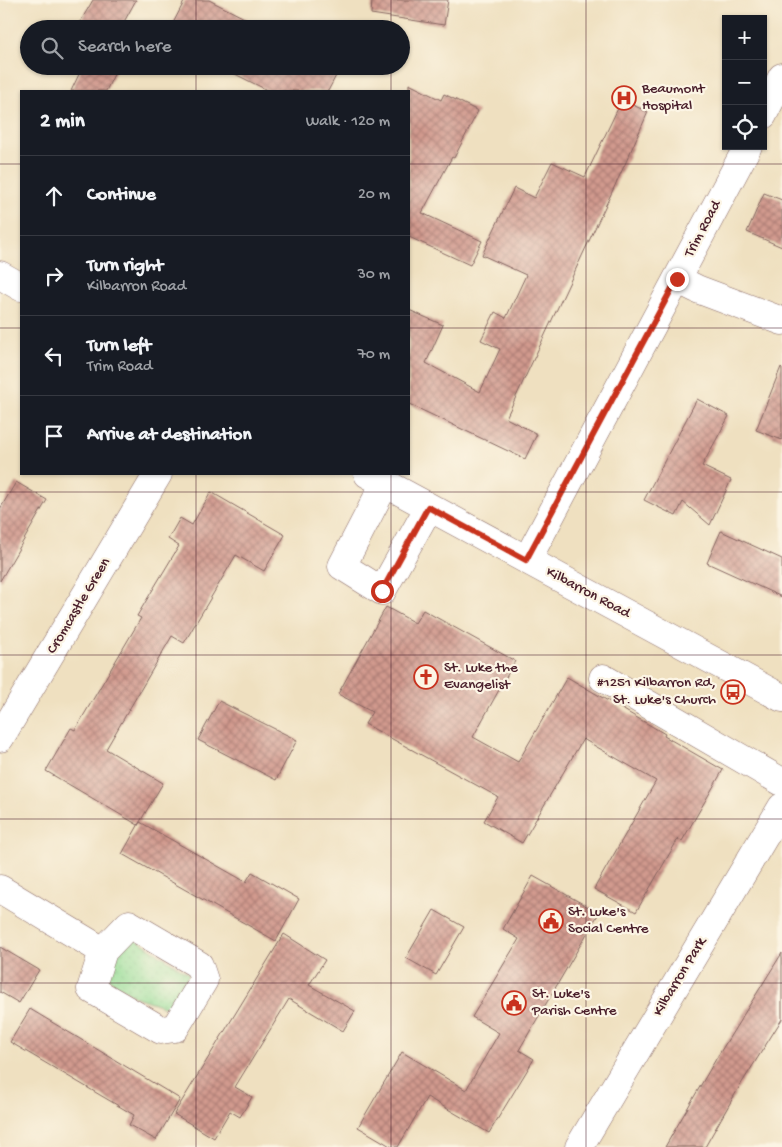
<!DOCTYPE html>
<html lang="en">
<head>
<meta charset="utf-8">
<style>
  body { margin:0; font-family:"Gochi Hand",sans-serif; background:#20242c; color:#f1f3f6 }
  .controls { position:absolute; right:15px; top:15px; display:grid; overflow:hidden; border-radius:0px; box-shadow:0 1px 4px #0004 }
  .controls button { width:45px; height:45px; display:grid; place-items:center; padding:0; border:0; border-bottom:1px solid #363941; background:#171b24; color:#f1f3f6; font:25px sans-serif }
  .stop { position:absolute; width:15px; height:15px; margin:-11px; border:4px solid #c8321e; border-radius:50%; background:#fff }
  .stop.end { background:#c8321e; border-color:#fff; box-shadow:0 1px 5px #0008 }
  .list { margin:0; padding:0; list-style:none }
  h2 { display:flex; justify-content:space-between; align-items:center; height:65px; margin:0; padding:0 20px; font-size:21px }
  h2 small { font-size:16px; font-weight:400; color:#9ea1a6 }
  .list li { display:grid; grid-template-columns:32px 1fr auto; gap:15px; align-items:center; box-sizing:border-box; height:80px; padding:0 20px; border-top:1px solid #363941 }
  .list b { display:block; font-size:19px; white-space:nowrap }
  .list p { margin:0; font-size:16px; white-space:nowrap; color:#9ea1a6 }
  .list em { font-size:16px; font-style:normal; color:#9ea1a6 }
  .icon { flex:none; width:28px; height:28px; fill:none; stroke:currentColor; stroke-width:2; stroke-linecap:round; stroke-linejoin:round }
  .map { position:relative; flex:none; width:782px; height:1147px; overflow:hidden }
  .search { position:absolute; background:#171b24; box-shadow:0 1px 4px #0004; left:20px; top:20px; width:390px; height:55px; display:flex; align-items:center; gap:12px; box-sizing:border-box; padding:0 18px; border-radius:28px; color:#9ea1a6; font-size:19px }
  .panel { position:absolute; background:#171b24; box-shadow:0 1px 4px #0004; left:20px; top:90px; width:390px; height:385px; border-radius:0px }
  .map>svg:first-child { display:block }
  .grass { fill:url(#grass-dots); stroke:#707e61 }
  .building { fill:url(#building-cross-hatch) }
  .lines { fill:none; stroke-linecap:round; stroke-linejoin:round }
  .minor-casing { stroke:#84635f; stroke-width:29 }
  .minor { stroke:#fff; stroke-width:28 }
  .route { stroke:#c8321e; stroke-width:6 }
  .grid { fill:none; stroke:#4a1f2b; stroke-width:1; stroke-opacity:0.55 }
  .labels { text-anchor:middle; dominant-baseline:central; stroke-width:4.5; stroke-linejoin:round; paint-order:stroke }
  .poi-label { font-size:15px; fill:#4a1f2b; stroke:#fcf5e5; text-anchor:start }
  .street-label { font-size:15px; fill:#4a1f2b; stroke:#fcf5e5 }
</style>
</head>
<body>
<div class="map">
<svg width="782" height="1147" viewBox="0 0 782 1147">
  <defs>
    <pattern id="grass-dots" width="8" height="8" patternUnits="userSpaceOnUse" patternTransform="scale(1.25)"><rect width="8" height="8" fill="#95dd97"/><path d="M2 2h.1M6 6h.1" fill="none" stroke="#82bd82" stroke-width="1.8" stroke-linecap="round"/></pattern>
    <pattern id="building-cross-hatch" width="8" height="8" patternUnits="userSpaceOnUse" patternTransform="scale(1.25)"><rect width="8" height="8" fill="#d19a8e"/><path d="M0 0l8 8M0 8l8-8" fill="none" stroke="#ac7d74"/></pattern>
  </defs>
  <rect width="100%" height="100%" fill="#fcf5e5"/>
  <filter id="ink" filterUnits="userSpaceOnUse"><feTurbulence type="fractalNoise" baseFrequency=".02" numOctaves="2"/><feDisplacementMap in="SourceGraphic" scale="10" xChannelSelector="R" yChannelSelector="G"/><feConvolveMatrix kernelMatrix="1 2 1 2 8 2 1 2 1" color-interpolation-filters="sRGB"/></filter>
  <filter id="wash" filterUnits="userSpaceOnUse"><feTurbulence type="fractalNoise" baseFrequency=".0096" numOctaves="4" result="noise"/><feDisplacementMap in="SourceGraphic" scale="20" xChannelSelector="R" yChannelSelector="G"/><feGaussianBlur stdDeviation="1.12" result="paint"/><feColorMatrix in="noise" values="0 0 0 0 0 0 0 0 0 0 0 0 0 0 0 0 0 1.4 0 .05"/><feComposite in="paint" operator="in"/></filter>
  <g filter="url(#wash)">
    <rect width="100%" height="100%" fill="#efe0c0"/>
    <path class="grass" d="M124 931 189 974 169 1008 136 997 99 973Z"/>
    <g id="blocks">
      <path class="building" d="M93 0H136L120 29H76Z
        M185 0H209L266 29H170Z
        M372 0H448L444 25 371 14Z
        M83 66H118L106 91H71Z
        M219 66H336L340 68 328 91H269Z
        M409 84 441 100 444 94 478 111 454 158 452 157 422 213 482 241 470 265 409 237Z
        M622 100 648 112 626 162 506 418 537 434 525 459 409 404V310L443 325 426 363 480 392 500 349 481 340 495 312 506 318 526 275 482 255 514 188 534 198 552 162 585 177Z
        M764 193 782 200V247L747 232Z
        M781 367 782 368V440L756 430Z
        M697 399 729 416 702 466 731 480 710 525 683 502 676 516 644 500Z
        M16 482 47 500 0 581V509Z
        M211 492 285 535 264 571 236 555 184 643 172 636 106 749 163 783 138 825 46 771 71 728 75 730 141 618 137 616 179 546 168 539 180 518 192 525Z
        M721 531 782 559V597L707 563Z
        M386 607 415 623 423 610 515 661 473 737 518 762 567 677 665 734 664 736 723 770 682 841 678 839 636 912 594 889 656 781 583 739 522 843 484 821 498 797 365 724 372 712 338 694Z
        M219 701 297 740 276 780 198 740Z
        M140 822 246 882 252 872 299 899 276 941 122 854Z
        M533 876 599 913 519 1050 534 1059 489 1133 427 1097 398 1147H392L358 1127 402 1052 466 1090 499 1033 472 1017 519 939 503 929Z
        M434 910 464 927 436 975 406 958Z
        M284 934 325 960 309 985 355 1011 343 1031 289 999 235 1087 252 1097 240 1117 230 1111 214 1138 174 1114Z
        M0 947 39 970 19 1003 0 992Z
        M782 953V1019L738 1089 705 1147H665L716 1059Z
        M30 1009 180 1099 156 1140 129 1125 134 1115 10 1042Z"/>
    </g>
  </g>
  <g filter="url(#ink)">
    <use href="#blocks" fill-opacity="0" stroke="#84635f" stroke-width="1"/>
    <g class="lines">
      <g class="minor-casing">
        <path id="minor" d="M763 115 782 77
          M0 275 21 287
          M677 279 697 289 782 321
          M368 474 782 698
          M385 483 342 566 382 591 429 507
          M527 560 748 146
          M603 678 782 782
          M0 738 158 474
          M0 889 103 951
          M129 924 199 965 204 980 175 1028 161 1030 91 989 103 951Z
          M579 1147 782 807"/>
      </g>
      <use href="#minor" class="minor"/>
    </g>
  </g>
  <g class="lines" filter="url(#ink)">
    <path class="route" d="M382 591 428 507 526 560 677 279"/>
  </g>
  <path class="grid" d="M196 0V29M391 0V29M586 0V1147M196 66V91M391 66V91M0 164H21M409 164H782M0 328H21M409 328H782M196 474V1147M391 474V1147M0 492H782M0 655H782M0 819H782M0 983H782"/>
  <defs>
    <g id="hospital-ring" transform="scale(1.25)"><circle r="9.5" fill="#fcf5e5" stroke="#c8321e" stroke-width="1.5"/><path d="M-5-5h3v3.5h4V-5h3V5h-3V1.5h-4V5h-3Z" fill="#c8321e"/></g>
    <g id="church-ring" transform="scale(1.25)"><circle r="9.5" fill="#fcf5e5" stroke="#c8321e" stroke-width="1.5"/><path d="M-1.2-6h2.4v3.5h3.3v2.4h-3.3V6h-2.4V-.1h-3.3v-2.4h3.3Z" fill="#c8321e"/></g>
    <g id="bus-ring" transform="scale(1.25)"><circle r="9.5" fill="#fcf5e5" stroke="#c8321e" stroke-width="1.5"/><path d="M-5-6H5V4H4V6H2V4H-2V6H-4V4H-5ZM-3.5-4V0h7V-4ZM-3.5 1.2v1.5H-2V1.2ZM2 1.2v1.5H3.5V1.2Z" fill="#c8321e"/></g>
    <g id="civic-ring" transform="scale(1.25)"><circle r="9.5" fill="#fcf5e5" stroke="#c8321e" stroke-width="1.5"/><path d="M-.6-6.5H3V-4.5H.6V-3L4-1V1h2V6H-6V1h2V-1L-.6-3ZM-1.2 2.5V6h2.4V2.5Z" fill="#c8321e"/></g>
  </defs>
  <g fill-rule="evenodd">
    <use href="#hospital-ring" x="624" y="98"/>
    <use href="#church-ring" x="426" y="677"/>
    <use href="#bus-ring" x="733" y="692"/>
    <use href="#civic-ring" x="551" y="921"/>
    <use href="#civic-ring" x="514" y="1003"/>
  </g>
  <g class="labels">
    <g class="poi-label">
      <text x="642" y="89">Beaumont<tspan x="642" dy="17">Hospital</tspan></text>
      <text x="444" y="668">St. Luke the<tspan x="444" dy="17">Evangelist</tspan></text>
      <text x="716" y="683" text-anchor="end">#1251 Kilbarron Rd,<tspan x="716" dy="17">St. Luke's Church</tspan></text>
      <text x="568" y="912">St. Luke's<tspan x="568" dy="17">Social Centre</tspan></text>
      <text x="532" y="994">St. Luke's<tspan x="532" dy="17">Parish Centre</tspan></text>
    </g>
    <g class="street-label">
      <text transform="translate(703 229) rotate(-62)">Trim Road</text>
      <text transform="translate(588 593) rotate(28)">Kilbarron Road</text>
      <text transform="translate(79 606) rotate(-59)">Cromcastle Green</text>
      <text transform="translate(680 977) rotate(-59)">Kilbarron Park</text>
    </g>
  </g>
</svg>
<div class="controls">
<button>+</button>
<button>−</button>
<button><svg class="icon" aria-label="locate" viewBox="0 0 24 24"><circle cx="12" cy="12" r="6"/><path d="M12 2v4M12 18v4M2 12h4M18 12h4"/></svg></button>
</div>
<div class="stop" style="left:382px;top:591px"></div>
<div class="stop end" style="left:677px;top:279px"></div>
<div class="search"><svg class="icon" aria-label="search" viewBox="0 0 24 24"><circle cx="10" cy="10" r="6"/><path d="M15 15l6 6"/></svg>Search here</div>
<section class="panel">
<h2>2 min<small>Walk · 120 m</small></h2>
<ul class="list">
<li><svg class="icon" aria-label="ahead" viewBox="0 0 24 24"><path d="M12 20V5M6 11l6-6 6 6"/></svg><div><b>Continue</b></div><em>20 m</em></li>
<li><svg class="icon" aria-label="right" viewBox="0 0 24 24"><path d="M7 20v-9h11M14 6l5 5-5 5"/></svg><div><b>Turn right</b><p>Kilbarron Road</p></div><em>30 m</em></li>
<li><svg class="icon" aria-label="left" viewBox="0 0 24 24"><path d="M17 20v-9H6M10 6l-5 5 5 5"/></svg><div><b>Turn left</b><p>Trim Road</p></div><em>70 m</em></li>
<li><svg class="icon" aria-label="arrive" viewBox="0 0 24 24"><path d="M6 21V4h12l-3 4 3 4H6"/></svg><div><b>Arrive at destination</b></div></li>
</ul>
</section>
</div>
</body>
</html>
